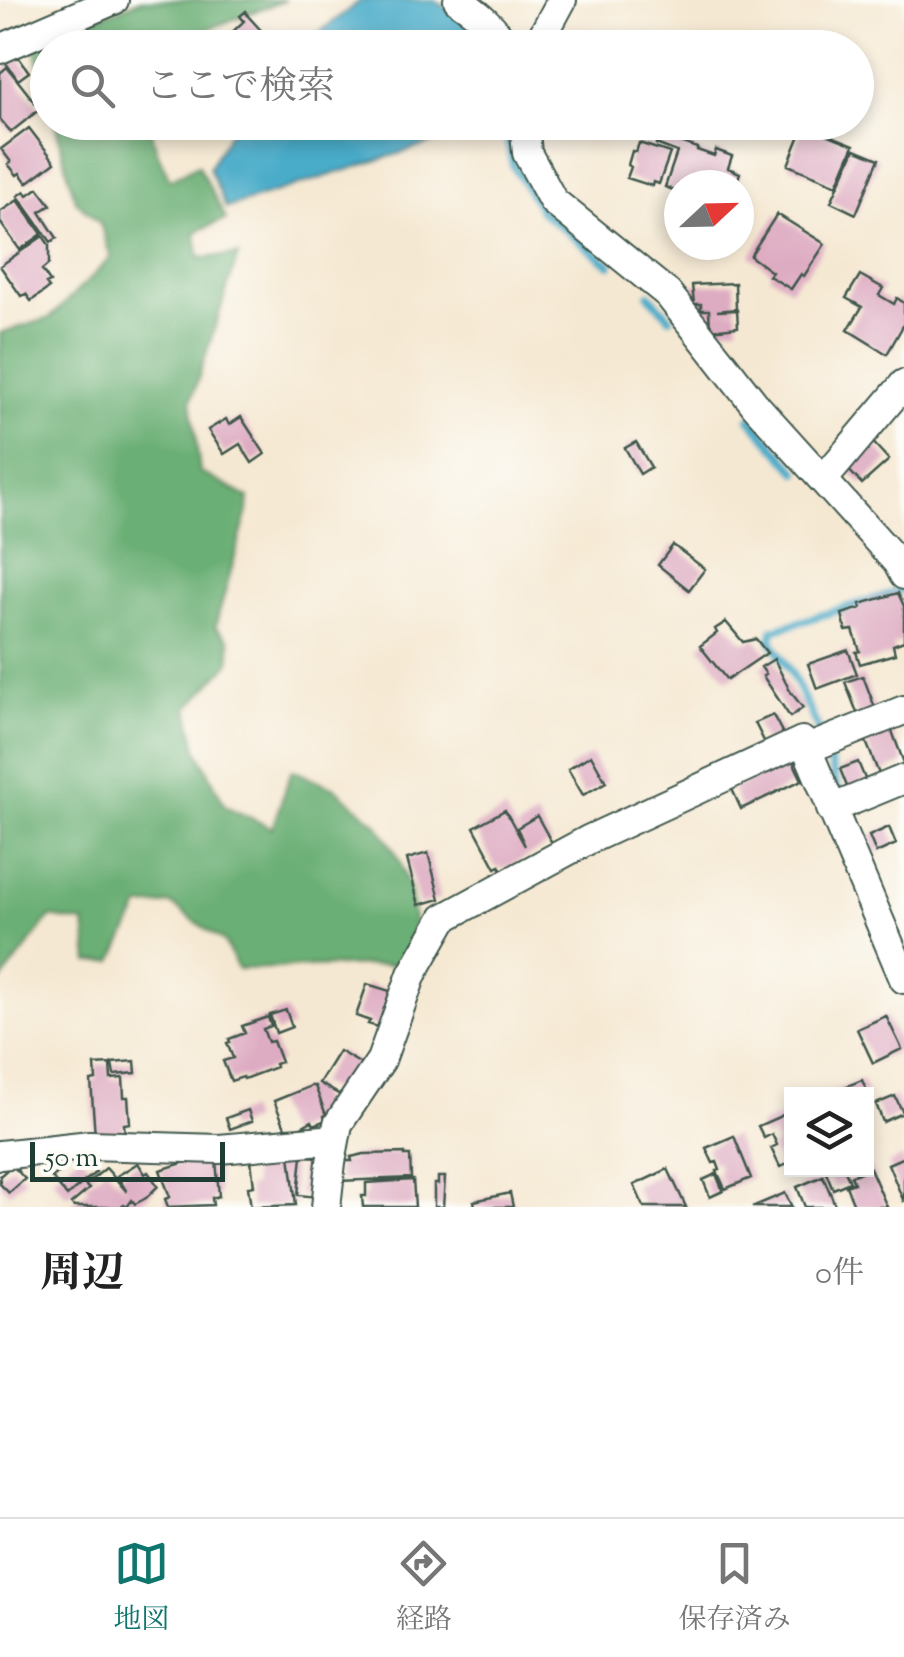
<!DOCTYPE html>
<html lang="ja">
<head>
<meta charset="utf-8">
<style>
  body { margin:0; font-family:"Sorts Mill Goudy","Noto Serif JP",serif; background:#f6f6f6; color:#222 }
  .controls { position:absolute; right:30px; bottom:30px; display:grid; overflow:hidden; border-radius:0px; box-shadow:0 5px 15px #0003 }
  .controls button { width:90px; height:90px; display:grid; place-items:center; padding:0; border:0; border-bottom:2px solid #e0e0e0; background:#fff; color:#222; font:50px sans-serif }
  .compass { position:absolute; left:664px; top:170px; width:90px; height:90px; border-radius:50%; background:#fff; box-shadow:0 5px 15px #0003; rotate:68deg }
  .scale { position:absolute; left:30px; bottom:25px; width:195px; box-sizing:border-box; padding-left:10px; border:5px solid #1f3d34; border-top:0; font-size:28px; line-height:35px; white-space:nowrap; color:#1f3d34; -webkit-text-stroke:8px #fdfcf7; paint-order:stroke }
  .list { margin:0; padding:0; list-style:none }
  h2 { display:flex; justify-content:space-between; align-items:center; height:130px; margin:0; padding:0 40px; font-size:42px }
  h2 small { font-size:32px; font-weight:400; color:#767676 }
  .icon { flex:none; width:55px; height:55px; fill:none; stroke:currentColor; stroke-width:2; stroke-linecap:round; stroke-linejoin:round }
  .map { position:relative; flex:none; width:904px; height:1207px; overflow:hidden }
  .search { position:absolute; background:#fff; box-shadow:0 5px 15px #0003; left:30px; right:30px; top:30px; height:110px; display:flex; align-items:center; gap:25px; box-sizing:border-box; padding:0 35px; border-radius:55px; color:#767676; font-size:38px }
  .sheet { height:310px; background:#fff }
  nav { display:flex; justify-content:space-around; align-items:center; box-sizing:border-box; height:140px; border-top:2px solid #e0e0e0; background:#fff; font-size:28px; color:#767676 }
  nav a { display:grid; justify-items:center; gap:5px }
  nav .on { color:#0f766e }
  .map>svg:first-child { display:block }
  .forest { fill:#6aaf74; stroke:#447654; stroke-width:2.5 }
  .water { fill:#4aacc9; stroke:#34747e; stroke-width:2.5 }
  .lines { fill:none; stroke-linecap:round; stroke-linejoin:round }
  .stream { stroke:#4aacc9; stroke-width:8 }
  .building { fill:#deacc2 }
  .street-casing { stroke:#3f574c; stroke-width:32 }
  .street { stroke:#fff; stroke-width:28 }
</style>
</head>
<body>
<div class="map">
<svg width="904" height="1207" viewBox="0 0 904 1207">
  <rect width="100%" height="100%" fill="#fdfcf7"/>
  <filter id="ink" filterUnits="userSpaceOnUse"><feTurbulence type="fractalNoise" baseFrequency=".01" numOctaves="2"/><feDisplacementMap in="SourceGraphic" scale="20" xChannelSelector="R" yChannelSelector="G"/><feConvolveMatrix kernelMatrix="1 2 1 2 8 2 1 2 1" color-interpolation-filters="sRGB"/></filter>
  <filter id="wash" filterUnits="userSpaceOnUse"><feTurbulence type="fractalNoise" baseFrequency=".0048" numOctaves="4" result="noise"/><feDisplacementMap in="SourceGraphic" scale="40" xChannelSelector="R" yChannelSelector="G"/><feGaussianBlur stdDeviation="2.25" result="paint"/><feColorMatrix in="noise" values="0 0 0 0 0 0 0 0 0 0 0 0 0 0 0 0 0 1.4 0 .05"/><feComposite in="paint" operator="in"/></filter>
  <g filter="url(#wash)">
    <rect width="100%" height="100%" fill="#f5e8d2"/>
    <path class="forest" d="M141 0H286L183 38 176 47 48 48 47 94 34 43Z
      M55 123H148L158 154 170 180 198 165 226 219 195 232 200 258 238 255 191 401 200 472 249 498 247 514 215 627 230 640V662L188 708 197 749 225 806 272 828 292 770 335 788 378 825 398 857 411 893 415 928 409 964 238 969 224 942 171 904 140 907 113 961 89 962 85 923 50 917 0 983V333L50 318 111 258 100 223 75 200Z"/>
    <path class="water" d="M361 0H434L465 19 491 47 300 48Z
      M235 123V122L496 123 226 208 209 168Z"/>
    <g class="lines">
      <path class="stream" d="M503 122 513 165 541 211 610 265
        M649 295 670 318
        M750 419 797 472
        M821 735 791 672 771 640 773 630 901 591 897 582
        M826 748 839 792"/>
    </g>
    <g id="blocks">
      <path class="building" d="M246 11 248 16 277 48H216L244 21 240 16Z
        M17 55 29 72 18 80 6 63Z
        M7 67 40 109 11 132 0 119V73Z
        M804 125 854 145 837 185 788 165Z
        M29 128 55 162 27 183 20 173 17 175 8 164 11 162 1 149Z
        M660 135 697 148V150L714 156 716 150 732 156 728 168 740 173 736 185H679V192L665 187 677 152 656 144Z
        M639 143 670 153 659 184 653 182 652 186 627 178 631 167 628 165 632 151 636 152Z
        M855 149 879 159 856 214 831 202Z
        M38 188 51 205 40 212 57 238 51 242 18 196 25 191 28 195Z
        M18 200 42 234 20 250 0 222V212Z
        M777 214 825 244 804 276 801 274 791 289 769 276 772 272 750 256Z
        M43 236 49 245V264L42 270 50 282 46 284 49 288 31 301 26 294 21 296 0 266Z
        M860 275 883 288 879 295 894 304 897 298 904 303V324L887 354 848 330 862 307 846 298Z
        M735 283 736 309 717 311 737 310 738 327 710 330 709 310H701V304H694L692 285Z
        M241 417 265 454 252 463 240 444 224 454 208 430 226 419 229 425Z
        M870 439 889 460 862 484 845 466Z
        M636 442 651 467 640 474 625 448Z
        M673 545 705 569 689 590 658 565Z
        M898 593 904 606V641L893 645 895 654 860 664 856 652 860 651 853 630 846 631 842 614 861 608 860 604Z
        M726 622 743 642 756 639 767 653 727 680 700 646 717 633 715 629Z
        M848 650 857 674 817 689 808 664Z
        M774 659 790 691 803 708 790 717 763 676 766 674 761 667Z
        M863 676 877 713 860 720 845 682Z
        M773 715 783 734 765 743 755 723Z
        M889 723 904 763 879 774 863 734Z
        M591 755 606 782 583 795 568 769Z
        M790 755 802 780 741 809 732 789 754 778 752 772Z
        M858 762 866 781 848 789 840 769Z
        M505 810 525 846 517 828 537 816 552 843 502 870 500 866 496 868 474 827Z
        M889 827 896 844 876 853 869 836Z
        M428 853 440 899 419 905 407 859Z
        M367 984 390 991 378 1027 368 1024 370 1021 356 1016Z
        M286 1010 292 1027 276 1033 270 1015Z
        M886 1016 902 1049 873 1063 857 1029Z
        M268 1017 271 1026 263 1029 268 1042 273 1041 281 1062 275 1064 276 1067 244 1079 243 1077 231 1081 223 1061 233 1058 227 1043 230 1042 229 1039 245 1033 242 1026Z
        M339 1051 361 1064 342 1096 319 1083Z
        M135 1061 136 1073 114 1075 112 1063Z
        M110 1064 111 1079 123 1078 124 1097H128L130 1123 124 1124 125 1134 95 1136 91 1081 96 1080 95 1065Z
        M862 1080 868 1094H827Z
        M311 1086H315L326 1115 324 1116 326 1120 314 1125 312 1121 288 1134 274 1101Z
        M895 1096 903 1113 883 1122 876 1104Z
        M248 1110 252 1121 230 1129 226 1118Z
        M790 1112 792 1157 789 1158 791 1163 780 1167 771 1148 777 1145 772 1134 764 1138 758 1126Z
        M734 1136 751 1178 725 1189 717 1171 720 1170 717 1162 713 1163 706 1148Z
        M405 1153V1156H410L411 1178 339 1181 338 1161H352L351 1157 364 1154Z
        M80 1154 96 1172 67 1196 52 1178Z
        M290 1155 296 1205 251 1207 248 1187 254 1186 251 1160Z
        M302 1156 321 1157 317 1197 298 1195Z
        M202 1157 216 1159 219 1196 212 1198 213 1205 168 1207 165 1199 170 1197 160 1170Z
        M904 1157V1202L888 1164Z
        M138 1163 145 1174 148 1172 158 1186 146 1198 135 1204 132 1200 127 1207 124 1205 121 1207H74L71 1204 89 1189 85 1185 106 1168 127 1192 117 1176Z
        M12 1165 25 1179 9 1193 0 1184V1176Z
        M870 1168 887 1207H855L846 1186 854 1183 851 1176Z
        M668 1169 686 1207H644L634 1185Z
        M832 1170H845L850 1182 833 1189 826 1172Z
        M716 1174 723 1191 710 1197 703 1180Z
        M823 1176 836 1207H805L797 1187Z
        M438 1177H445L443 1207H434V1184H438Z
        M413 1180 415 1207H363L362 1196H366V1183Z
        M510 1193 513 1207H475L474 1201Z
        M785 1193 792 1207H752Z"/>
    </g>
  </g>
  <g filter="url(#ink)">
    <use href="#blocks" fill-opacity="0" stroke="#3f574c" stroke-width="2.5"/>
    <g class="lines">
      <g class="street-casing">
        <path id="street" d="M458 0C476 12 496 27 506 48
          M536 48 562 0
          M0 49 114 0
          M524 122 527 153 553 201 668 294 756 406 897 562 904 575
          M823 480 904 384
          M807 749 904 979
          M831 809 904 779
          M0 1155 90 1145 219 1149 335 1139
          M326 1207 331 1162 338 1124 381 1060 412 974 444 918 588 840 802 741 807 749 904 710"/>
      </g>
      <use href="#street" class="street"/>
    </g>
  </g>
</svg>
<div class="controls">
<button><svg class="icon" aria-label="layers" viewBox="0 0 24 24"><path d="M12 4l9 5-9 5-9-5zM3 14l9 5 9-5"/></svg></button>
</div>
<svg class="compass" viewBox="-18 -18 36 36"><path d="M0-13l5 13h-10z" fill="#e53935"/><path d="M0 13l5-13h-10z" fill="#767676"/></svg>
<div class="scale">50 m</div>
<div class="search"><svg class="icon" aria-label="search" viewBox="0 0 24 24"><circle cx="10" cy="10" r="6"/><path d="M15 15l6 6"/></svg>ここで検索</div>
</div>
<section class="sheet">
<h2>周辺<small>0件</small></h2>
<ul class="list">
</ul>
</section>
<nav>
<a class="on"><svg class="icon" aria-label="map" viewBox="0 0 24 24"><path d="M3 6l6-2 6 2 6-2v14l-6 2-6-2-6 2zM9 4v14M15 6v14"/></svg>地図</a>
<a><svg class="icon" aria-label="directions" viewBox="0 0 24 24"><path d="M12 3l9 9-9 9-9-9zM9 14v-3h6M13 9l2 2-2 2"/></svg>経路</a>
<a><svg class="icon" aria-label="saved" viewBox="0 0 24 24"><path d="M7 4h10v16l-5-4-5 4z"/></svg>保存済み</a>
</nav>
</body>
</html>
